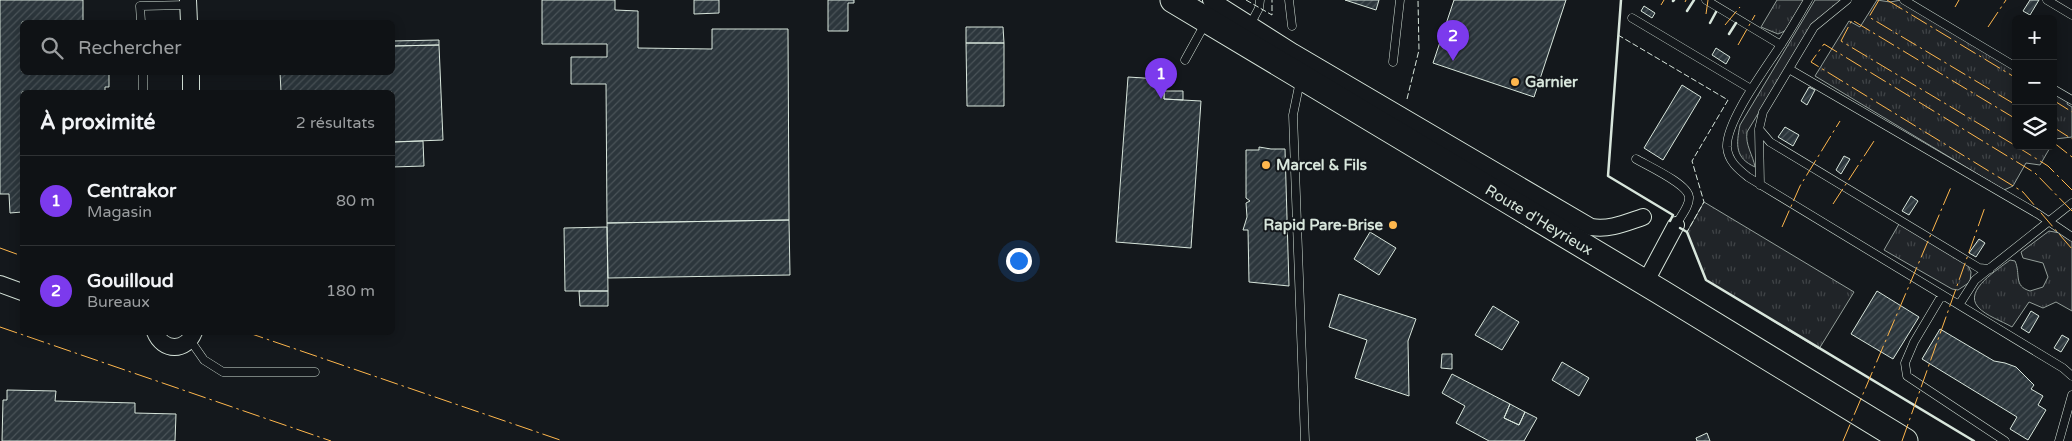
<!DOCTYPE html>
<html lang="fr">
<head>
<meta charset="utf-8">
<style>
  body { margin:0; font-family:"Varela Round",sans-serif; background:#181b1e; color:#f1f3f6 }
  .controls { position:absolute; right:15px; top:15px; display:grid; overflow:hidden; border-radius:8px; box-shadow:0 2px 12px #0003 }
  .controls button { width:45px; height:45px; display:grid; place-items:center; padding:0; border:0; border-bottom:1px solid #2f3234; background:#0f1215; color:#f1f3f6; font:25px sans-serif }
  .you { position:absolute; left:1018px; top:260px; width:18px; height:18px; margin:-12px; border:4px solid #fff; border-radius:50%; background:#1a73e8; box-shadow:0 0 0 8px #1a73e833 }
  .badge { display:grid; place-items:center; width:32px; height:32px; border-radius:50%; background:#7c3aed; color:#fff; font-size:16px; font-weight:700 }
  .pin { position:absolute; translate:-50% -41px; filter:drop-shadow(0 1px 2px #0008) }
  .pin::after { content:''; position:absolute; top:26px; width:18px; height:15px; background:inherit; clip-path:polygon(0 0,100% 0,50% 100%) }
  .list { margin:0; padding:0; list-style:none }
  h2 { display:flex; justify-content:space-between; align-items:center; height:65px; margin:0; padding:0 20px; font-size:21px }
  h2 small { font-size:16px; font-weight:400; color:#9b9ea0 }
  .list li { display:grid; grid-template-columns:32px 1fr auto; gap:15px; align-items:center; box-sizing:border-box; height:90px; padding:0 20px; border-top:1px solid #2f3234 }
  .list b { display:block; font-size:19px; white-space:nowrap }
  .list p { margin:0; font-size:16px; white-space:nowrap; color:#9b9ea0 }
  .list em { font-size:16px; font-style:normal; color:#9b9ea0 }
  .icon { flex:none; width:28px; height:28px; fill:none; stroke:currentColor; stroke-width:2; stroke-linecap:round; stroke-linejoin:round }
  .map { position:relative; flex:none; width:2072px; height:441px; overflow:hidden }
  .search { position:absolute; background:#0f1215; box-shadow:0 2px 12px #0003; left:20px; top:20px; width:375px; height:55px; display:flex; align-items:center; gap:12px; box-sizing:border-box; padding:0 18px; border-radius:8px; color:#9b9ea0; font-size:19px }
  .panel { position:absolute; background:#0f1215; box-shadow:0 2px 12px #0003; left:20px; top:90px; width:375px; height:245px; border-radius:8px }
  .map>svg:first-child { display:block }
  .grass { fill:url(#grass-tufts); stroke:#939e99 }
  .building { fill:url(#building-hatch); stroke:#d8e6dc }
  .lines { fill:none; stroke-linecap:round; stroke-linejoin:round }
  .lane-casing { stroke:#d8e6dc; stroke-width:9 }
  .street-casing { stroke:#d8e6dc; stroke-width:18 }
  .primary-casing { stroke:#d8e6dc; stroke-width:27 }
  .lane { stroke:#14181c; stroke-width:8 }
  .street { stroke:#14181c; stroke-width:16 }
  .primary { stroke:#14181c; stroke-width:25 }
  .fence { stroke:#d8e6dc; stroke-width:1; stroke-dasharray:6 2.5; stroke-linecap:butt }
  .wall { stroke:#d8e6dc; stroke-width:2.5 }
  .power { stroke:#ffb74d; stroke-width:1; stroke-dasharray:18 4 2.5 4; stroke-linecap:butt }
  .poi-dot { fill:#ffb74d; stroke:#14181c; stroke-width:2 }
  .labels { text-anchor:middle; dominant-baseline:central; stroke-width:4; stroke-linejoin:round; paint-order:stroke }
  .poi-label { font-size:15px; font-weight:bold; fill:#d8e6dc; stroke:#14181c; text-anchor:start }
  .street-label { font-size:15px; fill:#d8e6dc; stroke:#14181c }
</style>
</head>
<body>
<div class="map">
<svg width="2072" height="441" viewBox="0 0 2072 441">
  <defs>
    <pattern id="grass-tufts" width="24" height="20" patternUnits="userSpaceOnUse" patternTransform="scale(1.25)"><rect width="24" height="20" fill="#202428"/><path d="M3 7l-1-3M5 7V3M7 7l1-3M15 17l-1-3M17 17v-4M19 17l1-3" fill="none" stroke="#404447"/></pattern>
    <pattern id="building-hatch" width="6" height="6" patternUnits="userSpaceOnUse" patternTransform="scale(1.25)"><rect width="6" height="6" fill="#2c363c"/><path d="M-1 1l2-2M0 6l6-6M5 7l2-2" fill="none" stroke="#4a5358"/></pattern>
  </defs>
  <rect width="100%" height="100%" fill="#14181c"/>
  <path class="grass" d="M1777 0H1805L1787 30 1778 34 1761 27Z
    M1815 0H1841L1811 26 1747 132C1745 145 1753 155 1755 167 1735 158 1736 145 1740 125Z
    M1877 0 1890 2 1901 0 2016 69V146H2051L2040 165 2026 163 2013 186 2004 190 1815 76 1849 21 1860 27Z
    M2053 91 2068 100 2067 104 2072 107V137L2055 139 2053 142Z
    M1704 202 1854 292 1819 349 1706 280 1687 232Z
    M1899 224 1967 264 1971 272 1970 282 1958 290 1952 289 1884 250Z
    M2049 231 2060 233 2072 241V311L2056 302 2043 308 2029 302 2012 327C2002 321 1986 316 1978 307 1963 290 1999 269 2010 260L2015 261C2021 274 2013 286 2030 291L2043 287 2048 277 2043 263 2023 258 2021 252Z"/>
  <path class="building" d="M0 0H83V22H22V72H109V87H105V92H22V212L10 213 9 194H0Z
    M542 0H615V10L638 11V48L712 49V29H788L789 220 607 223 606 84H571V57H607V44H542Z
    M694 0H719V13L694 14Z
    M828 0H854V3H848V31H828Z
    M1345 0H1379L1376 10Z
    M1454 0H1566L1534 97 1433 63Z
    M2030 0H2039L2030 15 2023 11Z
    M1644 6 1655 13 1652 18 1641 11Z
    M966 27H1003L1004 43H966Z
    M439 40V45L392 46V41Z
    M966 43H1004V106H967Z
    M439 45 443 140 392 142V92H281L280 72H392V46Z
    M1716 48 1730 57 1726 64 1712 55Z
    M1128 77 1160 79V86H1165L1164 99 1201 101 1191 248 1116 242Z
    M1682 85 1701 97 1663 160 1644 148Z
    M1809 87 1815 90 1807 105 1801 101Z
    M1164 91H1183V100L1164 99Z
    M1785 127 1799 135 1793 146 1778 137Z
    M423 141 424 166 392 167V142Z
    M1259 147 1271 149H1285L1289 286 1249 282 1248 230H1243L1247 217 1246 203 1250 201 1246 198V150H1259Z
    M1844 156 1850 159 1841 174 1836 170Z
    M1911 196 1918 201 1909 215 1902 211Z
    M789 220 790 275 608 278 607 223Z
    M607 227 608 291H565L564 228Z
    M1370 232 1396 248 1379 275 1354 259Z
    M1979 239 1985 243 1976 257 1969 253Z
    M579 291H608V306H580Z
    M1877 291 1919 317 1893 359 1851 334Z
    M1339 294 1416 319 1408 341 1409 396 1355 378 1367 340 1329 327Z
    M1493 306 1519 322 1502 350 1475 335Z
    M2031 311 2039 316 2029 333 2021 328Z
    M1940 329 1994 361 2005 363 2016 367 2034 385 2031 389 2043 396 2038 405 2046 410 2028 440 2010 429 2017 417 1922 359Z
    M2062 335 2069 339 2061 352 2054 348Z
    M1442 354H1452V369L1441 368Z
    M1562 362 1589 378 1579 396 1552 380Z
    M1452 374 1510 404 1504 418 1519 425 1525 412 1537 418 1524 441H1489L1456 423 1465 406 1442 393Z
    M7 390 56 391 55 401 135 403V413L176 414 175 441H2L3 400H7Z
    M1510 404 1525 412 1519 425 1504 418Z
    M1707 433 1710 441H1697L1696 438Z"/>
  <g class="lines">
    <g class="lane-casing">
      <path id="lane" d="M1289 0 1292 26
        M1706 0 1781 45
        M1808 0C1799 15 1790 31 1780 46 1766 68 1726 121 1727 147 1728 161 1738 169 1748 177L2063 368 2072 376
        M1904 0 2016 67
        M2047 0 2072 15
        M1632 18 1751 89
        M141 22 140 6 188 5
        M1250 25 1259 8 1260 0
        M1185 60 1206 22
        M1393 62 1400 0
        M1789 69 2038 214 2072 237
        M143 72V92
        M1300 81 1293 115 1305 441
        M2053 89 2072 100
        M1759 129 1770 142 1979 268 1990 269
        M1636 159C1648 166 1688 184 1689 197 1690 206 1680 217 1676 225
        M1760 185 1759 129 1763 112 1814 27 1847 0
        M1942 295 1914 342 1905 363 1907 376 2005 441
        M1959 305 1975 280 2072 203
        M190 340 204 360 223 372H315
        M2059 441 2072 395"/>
    </g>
    <g class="street-casing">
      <path id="street" d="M188 0 189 22
        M1211 0 1293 52 1591 227C1610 230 1625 223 1643 217
        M191 72V92
        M1645 283 1676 225
        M0 284 22 292
        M155 332C163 352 186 352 194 332"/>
    </g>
    <g class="primary-casing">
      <path id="primary" d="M1173 0 1659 291 1905 441"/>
    </g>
    <use href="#lane" class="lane"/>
    <use href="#street" class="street"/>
    <use href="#primary" class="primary"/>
    <path class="fence" d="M1246 0 1272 15V0
      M1618 35 1728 100 1692 161 1704 202 1687 232
      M1407 99 1419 50 1418 0"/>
    <path class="wall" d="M1621 0 1608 176 1673 215 1670 221
      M1673 1 1674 0
      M1687 11 1694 0
      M1710 23 1716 12
      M1729 34 1736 23
      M1680 228 1687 232 1706 280 1974 441"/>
    <path class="power" d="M1879 0 1869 17 2016 105
      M1887 0 2016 78
      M1685 2 1686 0
      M1661 5 1664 0
      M1955 7 1959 0
      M1706 14 1708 0
      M1725 25 1740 7
      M1988 27 2006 0
      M1738 45 1755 15
      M2053 100 2072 112
      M2016 119 1852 20 1841 41 2016 146
      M2053 127 2072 139
      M2053 142 2072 157
      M2016 146 2048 166 2072 190
      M1833 204 1874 141
      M2072 211 2035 173 1824 44 1811 62 2023 192 2072 249
      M1782 227 1800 186 1840 121
      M0 248 22 256
      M0 327 331 441
      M246 332 563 441
      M1843 441 1951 187
      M1902 441 1985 207"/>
  </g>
  <g class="poi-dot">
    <circle cx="1515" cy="82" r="5"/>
    <circle cx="1266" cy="165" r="5"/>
    <circle cx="1393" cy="225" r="5"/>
  </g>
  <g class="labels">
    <g class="poi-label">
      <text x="1525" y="82">Garnier</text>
      <text x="1276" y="165">Marcel &amp; Fils</text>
      <text x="1383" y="225" text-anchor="end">Rapid Pare-Brise</text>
    </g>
    <g class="street-label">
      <text transform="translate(1539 220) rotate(31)">Route d'Heyrieux</text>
    </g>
  </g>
</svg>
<div class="controls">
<button>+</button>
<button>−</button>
<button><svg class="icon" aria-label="layers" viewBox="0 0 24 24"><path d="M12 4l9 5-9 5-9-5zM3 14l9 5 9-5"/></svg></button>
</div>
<div class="you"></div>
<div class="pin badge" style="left:1161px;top:99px">1</div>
<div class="pin badge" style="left:1453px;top:61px">2</div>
<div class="search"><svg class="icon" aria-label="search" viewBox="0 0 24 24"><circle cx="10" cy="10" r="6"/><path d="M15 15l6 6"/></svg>Rechercher</div>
<section class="panel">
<h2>À proximité<small>2 résultats</small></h2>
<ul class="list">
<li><span class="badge">1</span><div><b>Centrakor</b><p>Magasin</p></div><em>80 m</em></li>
<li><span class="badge">2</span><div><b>Gouilloud</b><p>Bureaux</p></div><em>180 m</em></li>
</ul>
</section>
</div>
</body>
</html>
